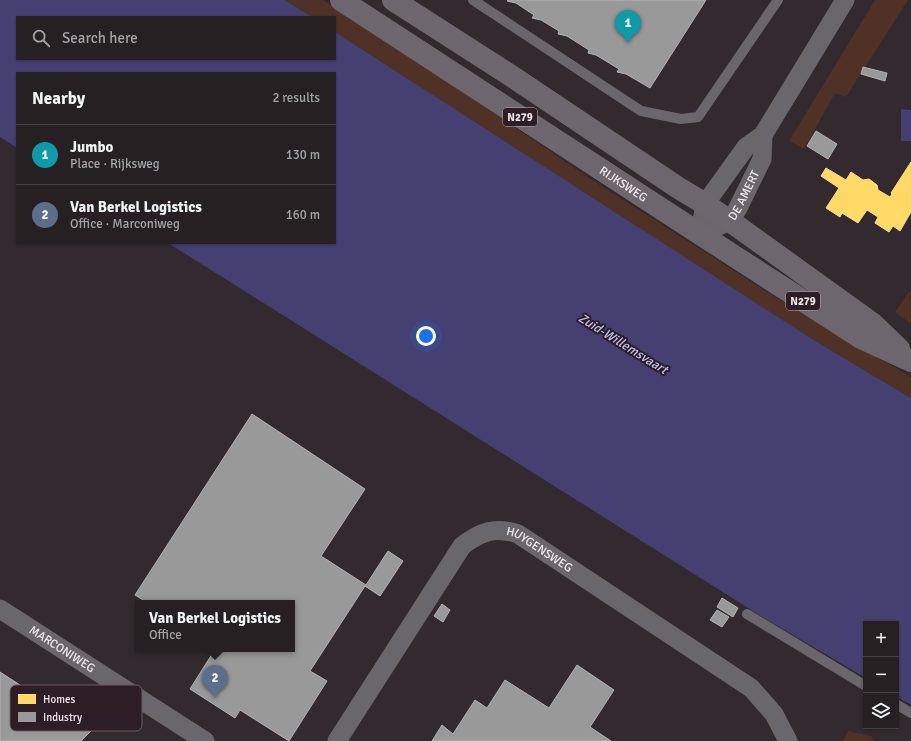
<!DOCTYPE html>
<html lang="en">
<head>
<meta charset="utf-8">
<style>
  body { margin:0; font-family:Signika,sans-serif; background:#2e282b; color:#f1f3f6 }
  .controls { position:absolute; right:12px; bottom:12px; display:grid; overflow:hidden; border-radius:0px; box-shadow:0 1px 3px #0004 }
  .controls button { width:36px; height:36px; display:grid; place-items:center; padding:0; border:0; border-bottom:1px solid #423e41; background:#262023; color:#f1f3f6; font:20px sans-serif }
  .you { position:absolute; left:426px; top:336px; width:14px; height:14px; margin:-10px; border:3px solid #fff; border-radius:50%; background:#1a73e8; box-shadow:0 0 0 6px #1a73e833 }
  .badge { display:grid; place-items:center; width:26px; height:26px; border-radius:50%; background:#8c9099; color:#fff; font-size:13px; font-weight:700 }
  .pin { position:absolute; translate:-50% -33px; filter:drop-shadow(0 1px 2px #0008) }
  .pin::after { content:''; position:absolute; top:21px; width:14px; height:12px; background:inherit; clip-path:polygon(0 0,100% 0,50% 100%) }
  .popup { position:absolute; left:135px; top:600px; width:160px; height:52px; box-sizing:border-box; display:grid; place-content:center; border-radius:0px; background:#262023; filter:drop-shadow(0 1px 3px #0005); font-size:13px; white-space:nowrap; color:#a4a3a6 }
  .popup b { font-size:15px; color:#f1f3f6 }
  .popup::after { content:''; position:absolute; left:50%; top:100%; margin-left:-8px; border:8px solid transparent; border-top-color:#262023 }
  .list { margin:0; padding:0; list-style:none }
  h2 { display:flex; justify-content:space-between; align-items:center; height:52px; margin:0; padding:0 16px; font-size:17px }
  h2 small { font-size:13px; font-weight:400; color:#a4a3a6 }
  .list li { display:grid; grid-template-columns:26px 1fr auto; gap:12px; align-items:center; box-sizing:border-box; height:60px; padding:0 16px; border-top:1px solid #423e41 }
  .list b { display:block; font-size:15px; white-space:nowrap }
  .list p { margin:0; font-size:13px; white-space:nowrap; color:#a4a3a6 }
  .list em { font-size:13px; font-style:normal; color:#a4a3a6 }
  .icon { flex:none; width:22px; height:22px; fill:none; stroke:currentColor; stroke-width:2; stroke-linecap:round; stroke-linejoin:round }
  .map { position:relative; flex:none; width:911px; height:741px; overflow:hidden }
  .search { position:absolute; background:#262023; box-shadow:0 1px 3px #0004; left:16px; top:16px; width:320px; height:44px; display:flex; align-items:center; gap:10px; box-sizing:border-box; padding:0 14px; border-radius:0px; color:#a4a3a6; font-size:15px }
  .panel { position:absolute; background:#262023; box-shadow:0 1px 3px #0004; left:16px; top:72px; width:320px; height:172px; border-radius:0px }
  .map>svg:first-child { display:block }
  .green { fill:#503126 }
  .water { fill:#453f72 }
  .homes { fill:#ffd966; stroke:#fbde8e }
  .industry { fill:#999; stroke:#b4b1b2 }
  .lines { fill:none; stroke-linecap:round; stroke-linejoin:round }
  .service { stroke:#6b666c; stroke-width:10 }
  .minor { stroke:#6b666c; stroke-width:19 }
  .primary { stroke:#6e666f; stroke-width:22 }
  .labels { text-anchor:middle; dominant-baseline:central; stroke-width:4; stroke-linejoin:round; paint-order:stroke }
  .shield { fill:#2c1d26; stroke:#b7abb1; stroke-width:1 }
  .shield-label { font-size:11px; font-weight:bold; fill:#f3e8ed }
  .street-label { font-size:12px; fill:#f3e8ed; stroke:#2c1d26 }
  .water-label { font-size:13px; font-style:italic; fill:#c0bef2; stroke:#2c1d26 }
  .key { fill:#2c1d26; stroke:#685a62; stroke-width:1 }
  .key-label { font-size:11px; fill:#f3e8ed }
</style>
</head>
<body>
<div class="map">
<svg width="911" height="741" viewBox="0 0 911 741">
  <rect width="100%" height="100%" fill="#322a2f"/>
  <path class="green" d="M285 0H323L400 49 592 180 764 290 911 377V398L817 342 335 32V17H312Z
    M875 0H908L846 97 835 93 804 149 789 141Z
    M911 289V324L895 312Z
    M848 731 871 736 874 741H843Z"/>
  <path class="water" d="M0 0H285L312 17H17V59H335V32L817 342 911 398V705L896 696V624H866V678L764 618 168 243H335V73H17V148L0 137Z
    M901 109 911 110V141H901Z"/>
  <path class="homes" d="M911 162V212L900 231 893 226 889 232 875 223 878 217 867 210 858 223 842 213 840 217 826 208 839 188 821 176 826 168 846 180 851 172 863 180 869 179 877 185 878 190 890 197 892 194 891 193Z"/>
  <path class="industry" d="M508 0H706L650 88 626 74 617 72 619 69 596 55 588 53 589 50 567 36 558 34 559 31 541 20 532 18 534 15 516 3 507 1Z
    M863 67 887 73 885 81 861 74Z
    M816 131 837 144 828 159 807 146Z
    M252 414 365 489 321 556 366 585 388 551 403 561 380 596 365 586 310 671 327 681 289 741 240 710 235 718 190 689 214 651 215 652 217 649H292V603H148L135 595Z
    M722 598 738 608 733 617 717 607Z
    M442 604 450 610 443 622 434 616Z
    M717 610 729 617 722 627 710 620Z
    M577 665 614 690 590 727 611 741H432L442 725 453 734 475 700 487 708 505 680 549 708Z
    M0 672 69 717 91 731 81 741H0Z"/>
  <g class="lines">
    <path class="service" d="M473 0 641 111 681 119 698 117 778 0
      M747 614 866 686
      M896 704 911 713"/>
    <g class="minor">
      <path d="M700 234 705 204 746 147 763 135 845 0"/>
      <path id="s1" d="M700 234 730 221 738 208 762 159 763 135"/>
      <path id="s2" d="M0 609 205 741"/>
      <path id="s3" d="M337 741 462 546C480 532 495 526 518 534L751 688 774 714 788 741"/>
    </g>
    <g class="primary">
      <path id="s4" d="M341 0 700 234 861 338 911 361"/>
      <path d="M393 0 513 77 677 187 705 204 730 221 873 324 899 349"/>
    </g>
  </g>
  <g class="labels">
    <g class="shield">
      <rect x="503" y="108" width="34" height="18" rx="3"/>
      <rect x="786" y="292" width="34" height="18" rx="3"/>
    </g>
    <g class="shield-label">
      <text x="520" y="117">N279</text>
      <text x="803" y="301">N279</text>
    </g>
    <g class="street-label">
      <text stroke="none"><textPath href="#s4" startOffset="337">RIJKSWEG</textPath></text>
      <text stroke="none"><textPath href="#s1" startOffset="62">DE AMERT</textPath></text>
      <text stroke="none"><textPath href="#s3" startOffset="318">HUYGENSWEG</textPath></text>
      <text stroke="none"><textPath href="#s2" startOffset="74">MARCONIWEG</textPath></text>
    </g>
    <g class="water-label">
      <text transform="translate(623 344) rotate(32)">Zuid-Willemsvaart</text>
    </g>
  </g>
  <rect x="10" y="685" width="132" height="46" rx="6" class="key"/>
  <rect x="18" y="694" width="18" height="10" fill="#ffd966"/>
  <rect x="18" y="712" width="18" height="10" fill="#999"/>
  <g class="key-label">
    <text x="43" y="703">Homes</text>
    <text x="43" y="721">Industry</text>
  </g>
</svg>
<div class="controls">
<button>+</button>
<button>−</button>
<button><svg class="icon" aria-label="layers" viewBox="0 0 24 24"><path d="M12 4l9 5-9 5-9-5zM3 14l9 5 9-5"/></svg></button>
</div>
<div class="you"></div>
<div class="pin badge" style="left:628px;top:43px;background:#0f9aa8">1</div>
<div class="pin badge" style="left:215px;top:698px;background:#5c6f8a">2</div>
<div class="popup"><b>Van Berkel Logistics</b>Office</div>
<div class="search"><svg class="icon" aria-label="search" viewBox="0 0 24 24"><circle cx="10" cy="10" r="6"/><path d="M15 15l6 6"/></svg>Search here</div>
<section class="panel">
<h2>Nearby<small>2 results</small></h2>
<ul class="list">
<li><span class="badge" style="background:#0f9aa8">1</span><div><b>Jumbo</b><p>Place · Rijksweg</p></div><em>130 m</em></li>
<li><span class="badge" style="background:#5c6f8a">2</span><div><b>Van Berkel Logistics</b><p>Office · Marconiweg</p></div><em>160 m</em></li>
</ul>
</section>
</div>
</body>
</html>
